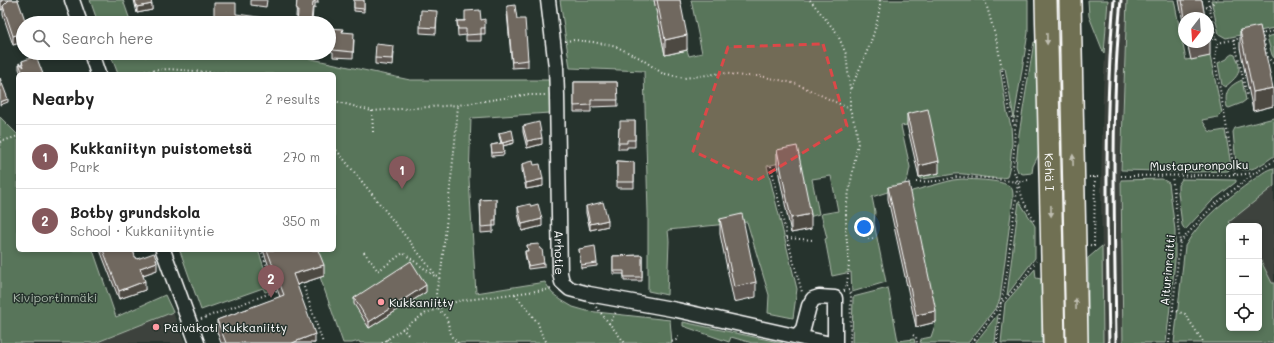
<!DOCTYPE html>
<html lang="en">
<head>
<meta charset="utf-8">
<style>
  body { margin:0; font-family:Mali,sans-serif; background:#f2f2f2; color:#222 }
  .controls { position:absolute; right:12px; bottom:12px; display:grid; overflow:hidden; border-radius:6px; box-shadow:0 2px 6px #0003 }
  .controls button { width:36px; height:36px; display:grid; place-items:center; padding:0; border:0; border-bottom:1px solid #e0e0e0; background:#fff; color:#222; font:20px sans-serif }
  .compass { position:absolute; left:1178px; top:12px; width:36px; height:36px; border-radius:50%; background:#fff; box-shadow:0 2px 6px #0003; rotate:197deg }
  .you { position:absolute; left:864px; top:227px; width:14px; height:14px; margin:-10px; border:3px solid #fff; border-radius:50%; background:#1a73e8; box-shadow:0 0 0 6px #1a73e833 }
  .badge { display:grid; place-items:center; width:26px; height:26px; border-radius:50%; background:#85585c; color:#fff; font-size:13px; font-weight:700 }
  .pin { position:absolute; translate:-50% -33px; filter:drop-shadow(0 1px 2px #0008) }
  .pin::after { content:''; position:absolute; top:21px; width:14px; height:12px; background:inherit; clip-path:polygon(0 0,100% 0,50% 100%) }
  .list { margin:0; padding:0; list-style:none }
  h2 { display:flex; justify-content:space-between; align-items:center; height:52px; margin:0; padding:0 16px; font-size:17px }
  h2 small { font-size:13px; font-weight:400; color:#767676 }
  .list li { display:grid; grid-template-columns:26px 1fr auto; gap:12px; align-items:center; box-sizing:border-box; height:64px; padding:0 16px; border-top:1px solid #e0e0e0 }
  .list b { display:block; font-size:15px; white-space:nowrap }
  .list p { margin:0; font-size:13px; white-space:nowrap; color:#767676 }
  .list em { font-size:13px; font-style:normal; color:#767676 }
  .icon { flex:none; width:22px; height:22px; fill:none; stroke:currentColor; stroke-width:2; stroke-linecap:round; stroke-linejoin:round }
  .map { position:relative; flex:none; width:1274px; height:343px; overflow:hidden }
  .search { position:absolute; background:#fff; box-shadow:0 2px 6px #0003; left:16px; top:16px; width:320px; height:44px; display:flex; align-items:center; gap:10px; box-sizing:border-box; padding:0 14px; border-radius:22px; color:#767676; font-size:15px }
  .panel { position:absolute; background:#fff; box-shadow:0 2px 6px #0003; left:16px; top:72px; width:320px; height:180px; border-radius:6px }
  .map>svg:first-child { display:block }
  .built { fill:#3c433c }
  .green { fill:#59745a; stroke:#acbaac }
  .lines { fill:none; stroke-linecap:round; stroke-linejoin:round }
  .minor-casing { stroke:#fff; stroke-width:17 }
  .highway-casing { stroke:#fff; stroke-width:24 }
  .path { stroke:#fff; stroke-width:2; stroke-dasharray:1 3; stroke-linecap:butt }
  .minor { stroke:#26332d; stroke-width:14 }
  .highway { stroke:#706f52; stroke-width:21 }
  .rail { stroke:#fff; stroke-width:3 }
  .wall { fill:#5f5952; stroke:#fff }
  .shaded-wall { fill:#4e4942; stroke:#fff }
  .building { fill:#6f685f; stroke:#fff }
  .oneway { fill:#bfbeb1 }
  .marked { fill:#dc4848; fill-opacity:0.2; stroke:#dc4848; stroke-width:3; stroke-dasharray:8 5; stroke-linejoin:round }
  .poi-dot { fill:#ff9aa2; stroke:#26332d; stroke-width:1.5 }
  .labels { text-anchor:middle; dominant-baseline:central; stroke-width:3; stroke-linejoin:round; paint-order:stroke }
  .street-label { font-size:12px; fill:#fff; stroke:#26332d }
  .park-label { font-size:12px; fill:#acbaac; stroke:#26332d }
  .poi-label { font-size:12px; fill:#fff; stroke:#26332d; text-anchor:start }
</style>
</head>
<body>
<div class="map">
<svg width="1274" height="343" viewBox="0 0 1274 343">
  <rect width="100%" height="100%" fill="#26332d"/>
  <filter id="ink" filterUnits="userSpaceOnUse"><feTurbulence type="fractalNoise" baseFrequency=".025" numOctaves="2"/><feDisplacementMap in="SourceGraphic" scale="8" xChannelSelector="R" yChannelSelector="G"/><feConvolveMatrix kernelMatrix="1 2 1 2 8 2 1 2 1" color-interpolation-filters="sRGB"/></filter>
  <g filter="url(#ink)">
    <path class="built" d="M1108 0H1127L1120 169 1123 343H1103L1101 188 1103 91Z
      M1274 186V283H1272L1259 257V226H1233L1229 222Z
      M173 312 185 343H95Z"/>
    <path class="green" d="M90 0H123L131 23H98Z
      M560 0H654L665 55 687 50 689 56 702 53 691 0H1028V33L1014 119 1005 68 1000 69 1007 112 1011 126 1012 143 1010 165 1007 177C994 182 969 172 954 174 943 176 932 178 920 179L919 177 939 173 907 125 901 126 910 167 908 177 903 187 872 197 875 212 874 223 886 282 852 292 851 272 832 276 825 239 827 238 821 214 838 211 831 176 812 179 819 214 809 217 796 159 767 166 797 289 793 318 768 313 769 295 747 222 668 230 669 241 667 295 648 291V213L644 71 570 68Z
      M1088 0H1108L1104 54 1089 16Z
      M1127 0H1174L1186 60 1210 56 1222 113 1218 117 1202 120 1209 131 1213 132 1225 130 1231 165 1230 169 1228 171 1197 172 1121 170Z
      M1211 0H1274V28L1226 38 1219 34Z
      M1274 35V58L1272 55 1267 37Z
      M1034 42H1039V154L1033 166 1032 173 1023 174 1018 172 1016 166 1019 134Z
      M110 53H143L145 57 160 53H284L410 80H550V113L471 118 469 179 476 293 545 282 552 293 561 300 573 307 587 311 670 320 672 343H360L359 341 352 343H343L320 277 323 276 314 250H334V74H118Z
      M1232 54 1235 55C1244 72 1237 77 1225 87L1222 85 1218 63 1227 59 1229 56Z
      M1242 80 1246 100 1242 103 1229 108 1227 107C1224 92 1228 86 1242 80Z
      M0 117 18 135V250H93L116 317 165 295 173 312 95 343H0Z
      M1274 118V156C1265 162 1244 179 1236 164L1233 132 1235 128Z
      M1274 168V186L1229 222 1233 226H1229V328H1259V257L1272 283H1274V343H1174L1185 246C1201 218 1227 199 1253 180 1259 176 1266 169 1274 168Z
      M962 179C972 180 1007 179 1012 189 1013 191 1013 195 1013 198L1000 299 997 306 968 343H920L921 339 931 337 936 322 909 195 912 191 953 180Z
      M1162 179 1169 183 1175 230V261L1166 343H1123L1121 180Z
      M1182 179 1233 180H1236V182L1212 201 1185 230 1182 225 1178 192V185Z
      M1019 201 1035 226V258L1007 295Z
      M1102 246 1103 343H1088V258Z
      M183 250H258L272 290 265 292 263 288 201 310 180 251Z
      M1035 269 1036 278 1041 279 1042 343H1001L1005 303Z
      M888 288 898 341 914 339 915 343H852L853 297Z
      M998 314 995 343H975Z
      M683 322 783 343H752L731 337 729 342 683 326Z"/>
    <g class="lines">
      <g class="minor-casing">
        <g id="minor">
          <path d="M72 0 80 23"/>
          <path id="s1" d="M548 0 556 67 557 95 560 273 562 282 570 289 589 294 677 310 826 343"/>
          <path d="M91 53 98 74"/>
          <path d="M163 250 197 343"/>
          <path d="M797 336 803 329 809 306 813 299 819 297 835 298V343"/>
        </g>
      </g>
      <g class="highway-casing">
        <g id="highway">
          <path id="s2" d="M1046 0 1054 343"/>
          <path d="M1070 0 1077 343"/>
        </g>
      </g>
      <path class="path" d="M810 0 837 33 846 54 850 89V109L856 128 858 143 846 208V232L849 264 847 285 844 290
        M985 0 997 42 1010 112 1015 127
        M1208 0 1217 43 1242 38
        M1202 8 1209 7 1216 0
        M1262 33 1268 58 1274 64
        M1260 34 1274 31
        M1234 39 1247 95H1250
        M1208 40 1216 38
        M565 41 575 40 593 42 617 47 640 58 662 73 684 78 723 73 743 76H760L784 81 797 84 850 109
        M1217 43 1215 61 1235 175
        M121 74 168 69 234 74
        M851 88C862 63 880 27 880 0
        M334 101 372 111 458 105 524 95H545
        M372 111 373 132
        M0 142 18 136
        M334 147 380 204 439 279
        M771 166 787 238 802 292
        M1121 176 1235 175 1255 173
        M1089 177H1101
        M916 182 937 181 957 177 987 178 1018 182 1028 180
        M1018 183 1023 200 1034 221
        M787 238 813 240
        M868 239 875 238
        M1180 242 1214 205 1255 173 1274 161
        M1090 245 1094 246 1095 177
        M364 252 378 271 403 253 436 277
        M304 287 323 343
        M844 291 849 290 851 294 850 343
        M515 294 538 323 541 333 547 343
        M596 307 625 343
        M1173 310 1185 314 1204 343
        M201 319 276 291 261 250
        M609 324 616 312
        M402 328 409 336
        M913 335 916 337 917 343
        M387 339 390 343
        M382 343 426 313 458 301 552 289
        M458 343 452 337 446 317 437 308 436 292 441 272 455 142 458 105
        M668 343 676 340 679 335
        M972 343 1001 303 1020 284 1036 261
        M997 343 1001 303 1006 279 1018 182 1013 169 1015 128 1022 97 1030 47
        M1169 343 1180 242 1172 176"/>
      <use href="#minor" class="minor"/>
      <use href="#highway" class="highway"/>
      <path class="rail" d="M1109 343C1107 229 1104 114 1114 0
        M1116 343C1115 229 1110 114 1121 0"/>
    </g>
    <path class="wall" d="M0 0H18L23 23V42L13 45 3 15V9L1 10 0 8Z
      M134 0H151L152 10 137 13Z
      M251 0H267L266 7 251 5Z
      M297 0H318V3H315V8H313L312 23H297L298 17H296Z
      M354 0H364V12L354 11Z
      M654 0H680L687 50 665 55Z
      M1179 0H1202L1205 18H1184V27Z
      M507 6 517 19 528 60V67L512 68 507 12Z
      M437 17 436 34 420 33V27Z
      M481 20 485 28V34H481V41H466V35L458 36 457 21Z
      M329 28 343 32 354 40 353 58 333 57V52L329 51Z
      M1240 30 1273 106 1253 111 1240 48Z
      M1208 32 1210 41V56L1191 60 1187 42H1208Z
      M394 52 393 66 375 64V58Z
      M22 61 43 74H21L19 69V63L22 65Z
      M574 82H617L618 106 591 107V112H574Z
      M907 114 939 173 919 177 907 125Z
      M635 121V147H627V149H618L619 128H620Z
      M523 126 542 144 527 148 523 132Z
      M499 133 514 143 503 146 504 155 492 156 491 145 501 143 499 136Z
      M777 150 811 229 791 233 777 165Z
      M617 161 634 162V188H617Z
      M522 164 534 165 543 186 526 189 522 170Z
      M888 187 936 322 916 327 888 199Z
      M496 199V226H493V232L481 233 480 200Z
      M531 206 542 226 522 231 518 213V207Z
      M586 206 608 226 590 230 586 213Z
      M720 219 756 282V297L734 302 720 234Z
      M527 245 540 249 544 263V267L528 269 525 254V251H528Z
      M579 249 597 263V266L581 268Z
      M100 250H133L135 257 157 270 143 275 145 290 119 299Z
      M263 250H318L324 276 297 285 315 343H221L217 332V320L280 297Z
      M642 255V281H624V274H613V256Z
      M426 292 369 328 354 304V298Z"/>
    <path class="shaded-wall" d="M3 0H13L3 6V9L1 10V1Z
      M152 4V10L137 13V7Z
      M23 33V42L13 45V36Z
      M687 35V50L665 55V40Z
      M1273 88V106L1253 111V92Z
      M8 99V102L0 105V102Z
      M542 138V144L527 148V141Z
      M514 140V143L502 146V143Z
      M939 161V173L919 177V166Z
      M543 179V186L526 189V183Z
      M811 214V229L791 233V218Z
      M542 219V226L522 231V224Z
      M608 220V226L590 230V224Z
      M157 262V270L140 276V268Z
      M324 265V276L293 286V274Z
      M145 281V290L119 299V291Z
      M426 285V292L369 328V322Z
      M936 311V322L916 327V315Z
      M315 334V343H292Z"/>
    <path class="building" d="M9 0H18L26 23H23V33L13 36 3 6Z
      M135 0H151L152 4 137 7Z
      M297 0H315V2H313L311 23H297L298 11H296Z
      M354 0H364V9L354 8Z
      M657 0H680L687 35 665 40Z
      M1182 0H1202L1205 18H1185Z
      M214 3H236V14L273 19V23H214Z
      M515 5 517 19H525L528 60 512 62 507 6Z
      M421 10 437 11 436 28 420 27Z
      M480 10 481 20 485 19V28H481V34L466 35V29H458L457 21H465V11Z
      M187 17V23H148L147 22 153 20Z
      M1260 26 1273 88 1253 92 1240 30Z
      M329 28 343 29 342 32 354 33 353 52 333 50 334 45H329Z
      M1208 32 1210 41H1208Z
      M1190 42H1204L1191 45Z
      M376 44 394 46 393 59 375 58Z
      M36 56 43 74H23L19 63 24 67 22 61Z
      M0 78 8 99 0 102Z
      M574 82H617L618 100H591V105L574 106Z
      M928 109 939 161 919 166 907 114Z
      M620 121H635V140H627V143H618L619 128H620Z
      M539 122 542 138 527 141 523 126Z
      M512 130 514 140 502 143 499 133Z
      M503 143 504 152 492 153 491 145Z
      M797 146 811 214 791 218 777 150Z
      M533 161 534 165 540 164 543 179 526 183 522 164Z
      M617 161 634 162V182H617Z
      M909 183 936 311 916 315 888 187Z
      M496 199V220H493V226L481 227 480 200Z
      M603 202 608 220 590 224 586 206Z
      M530 204 531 206 538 204 542 219 522 224 518 207Z
      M742 214 756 282 734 287 720 219Z
      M539 244 540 249H542L544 263 528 266 525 251H528L527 245Z
      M595 246 597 263 581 265 579 249Z
      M103 250H133L135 257H136L137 259 154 253 157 262 140 268 145 281 119 291Z
      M267 250H318L324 265 293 274 315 334 292 343H226L217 320 284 295Z
      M642 255V277H624V271H613V256Z
      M411 261 426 285 369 322 354 298Z"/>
    <defs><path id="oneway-solid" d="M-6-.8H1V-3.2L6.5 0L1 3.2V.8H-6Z"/></defs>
    <g class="oneway">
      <use href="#oneway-solid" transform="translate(1047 39) rotate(89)"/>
      <use href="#oneway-solid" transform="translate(1073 160) rotate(-91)"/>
      <use href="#oneway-solid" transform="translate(1051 211) rotate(89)"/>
      <use href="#oneway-solid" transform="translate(1076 304) rotate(-91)"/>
    </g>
  </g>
  <path class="marked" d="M823 44 847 126 756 181 693 151 728 47Z"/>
  <g class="poi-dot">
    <circle cx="381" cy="302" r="4"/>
    <circle cx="156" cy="327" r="4"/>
  </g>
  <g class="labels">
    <g class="street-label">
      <text transform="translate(1199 165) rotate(-1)">Mustapuronpolku</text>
      <text stroke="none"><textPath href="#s2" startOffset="172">Kehä I</textPath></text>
      <text stroke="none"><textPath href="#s1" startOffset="253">Arhotie</textPath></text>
      <text transform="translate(1167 270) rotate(-85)">Aiturinraitti</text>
    </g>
    <g class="park-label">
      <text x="55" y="297">Kiviportinmäki</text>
    </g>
    <g class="poi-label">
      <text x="389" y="302">Kukkaniitty</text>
      <text x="164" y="327">Päiväkoti Kukkaniitty</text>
    </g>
  </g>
</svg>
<div class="controls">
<button>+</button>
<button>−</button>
<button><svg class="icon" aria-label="locate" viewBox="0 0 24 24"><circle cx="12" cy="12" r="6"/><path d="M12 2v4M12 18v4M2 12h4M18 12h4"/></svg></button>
</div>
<svg class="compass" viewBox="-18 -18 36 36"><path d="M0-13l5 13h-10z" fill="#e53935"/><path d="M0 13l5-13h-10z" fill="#767676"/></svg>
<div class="you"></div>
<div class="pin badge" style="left:402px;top:189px">1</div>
<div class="pin badge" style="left:271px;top:298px">2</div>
<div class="search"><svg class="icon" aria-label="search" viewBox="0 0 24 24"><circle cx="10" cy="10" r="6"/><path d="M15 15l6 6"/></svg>Search here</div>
<section class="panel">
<h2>Nearby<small>2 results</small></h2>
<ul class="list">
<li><span class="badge">1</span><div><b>Kukkaniityn puistometsä</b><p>Park</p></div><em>270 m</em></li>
<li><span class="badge">2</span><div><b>Botby grundskola</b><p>School · Kukkaniityntie</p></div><em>350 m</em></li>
</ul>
</section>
</div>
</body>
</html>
